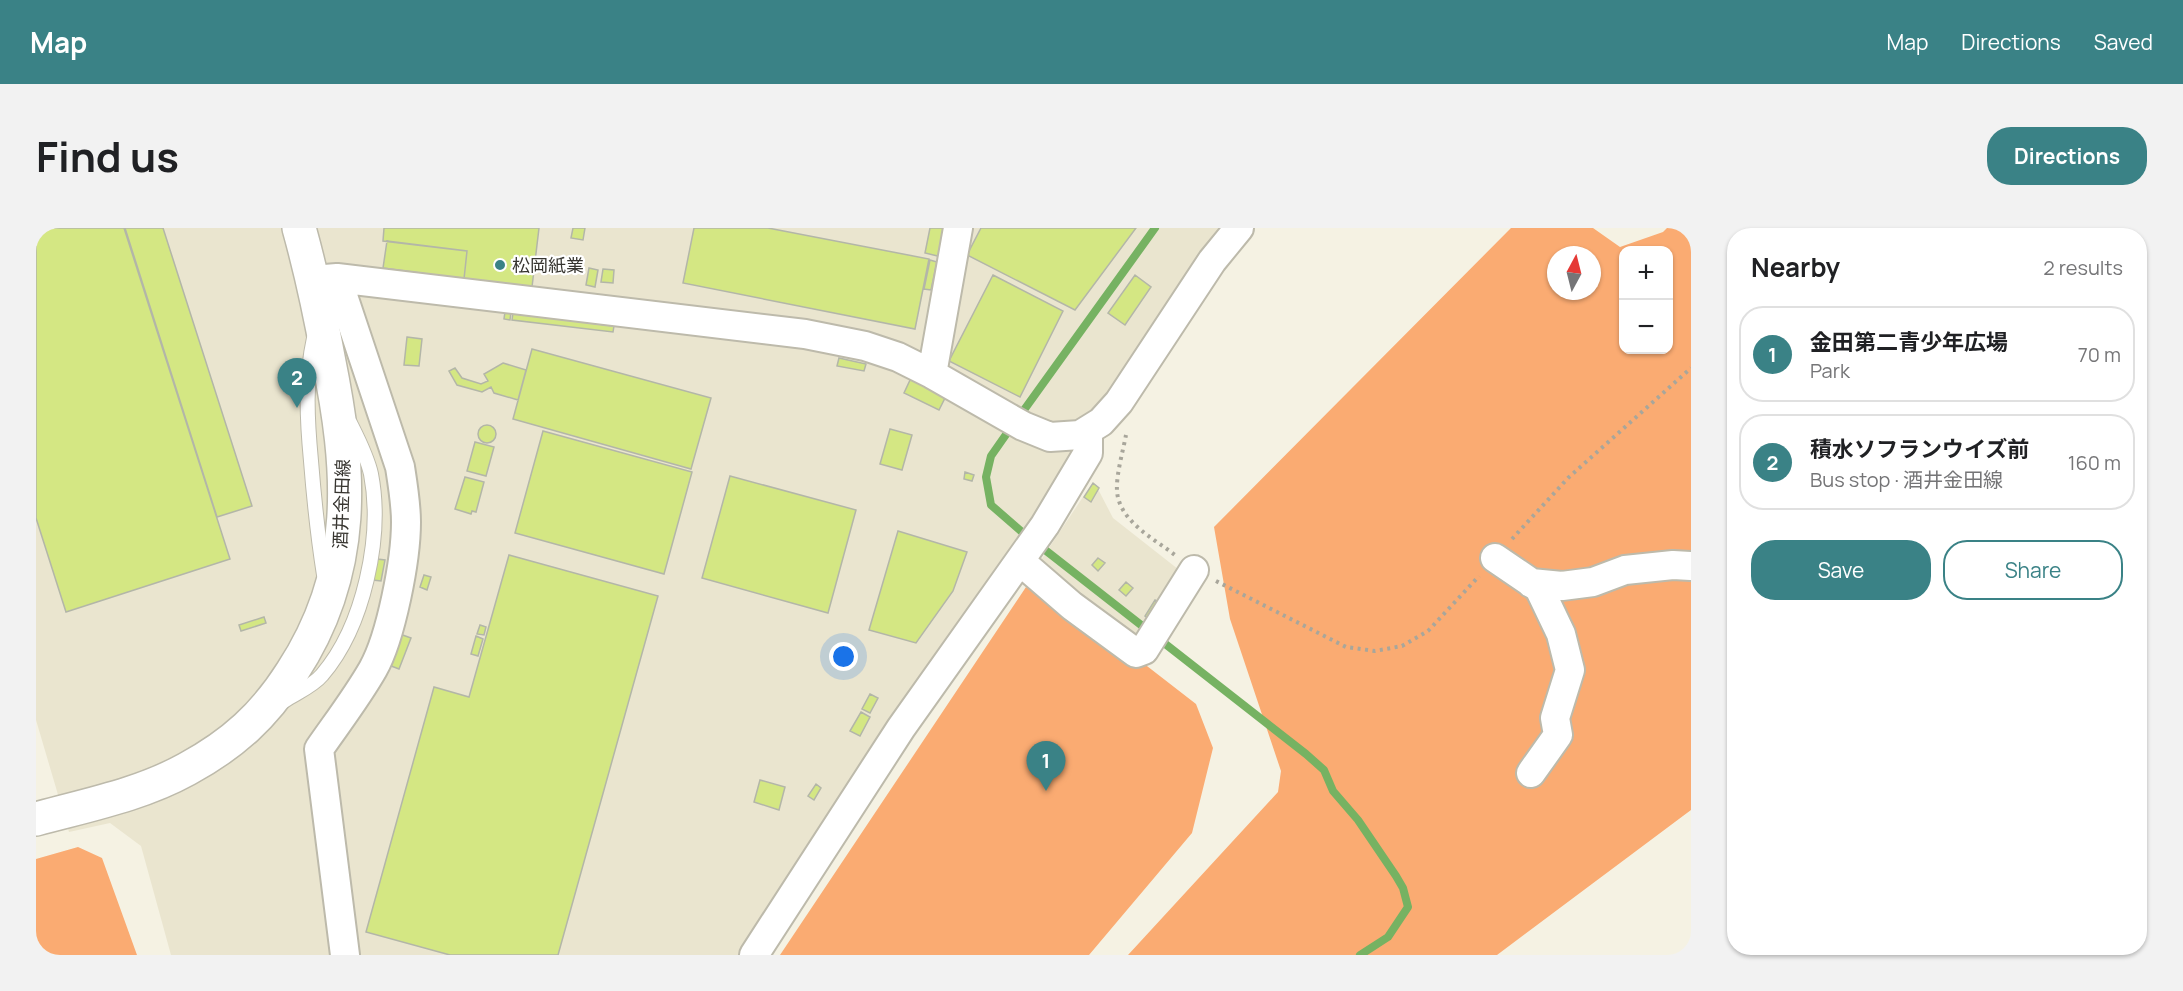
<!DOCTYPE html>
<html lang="en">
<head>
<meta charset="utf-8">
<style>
  body { margin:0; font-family:Manrope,"Noto Sans JP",sans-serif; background:#f2f2f2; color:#202124 }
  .controls { position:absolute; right:18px; top:18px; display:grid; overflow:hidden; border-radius:12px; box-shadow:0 2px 4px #0004 }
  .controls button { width:54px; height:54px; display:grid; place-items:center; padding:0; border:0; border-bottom:2px solid #e0e0e0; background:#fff; color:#202124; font:30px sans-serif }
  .compass { position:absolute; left:1511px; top:18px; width:54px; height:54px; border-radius:50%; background:#fff; box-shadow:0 2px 4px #0004; rotate:7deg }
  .you { position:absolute; left:808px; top:429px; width:21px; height:21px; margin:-15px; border:4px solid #fff; border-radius:50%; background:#1a73e8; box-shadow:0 0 0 9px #1a73e833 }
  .badge { display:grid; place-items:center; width:39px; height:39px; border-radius:50%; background:#3a8286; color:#fff; font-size:20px; font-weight:700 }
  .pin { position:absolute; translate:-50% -50px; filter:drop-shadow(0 2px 3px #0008) }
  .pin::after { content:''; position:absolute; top:32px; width:21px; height:18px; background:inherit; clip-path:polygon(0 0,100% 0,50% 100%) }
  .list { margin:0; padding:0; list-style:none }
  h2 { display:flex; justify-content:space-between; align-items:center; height:78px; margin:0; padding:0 24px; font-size:26px }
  h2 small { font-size:20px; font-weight:400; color:#757577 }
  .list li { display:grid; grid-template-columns:39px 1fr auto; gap:18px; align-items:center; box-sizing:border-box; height:96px; margin:0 12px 12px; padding:0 12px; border:2px solid #e0e0e0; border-radius:24px }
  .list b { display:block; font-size:22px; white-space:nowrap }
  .list p { margin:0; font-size:20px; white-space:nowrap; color:#757577 }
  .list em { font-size:20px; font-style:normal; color:#757577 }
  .actions { display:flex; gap:12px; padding:18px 24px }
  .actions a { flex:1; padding:14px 0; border:2px solid #3a8286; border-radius:24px; text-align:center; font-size:21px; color:#3a8286 }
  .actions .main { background:#3a8286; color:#fff }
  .map { position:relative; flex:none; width:1655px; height:727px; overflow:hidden; border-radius:24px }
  header { display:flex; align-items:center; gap:36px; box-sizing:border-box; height:84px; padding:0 30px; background:#3a8286; color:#fff }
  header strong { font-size:28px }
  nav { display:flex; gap:33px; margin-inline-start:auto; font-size:21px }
  .intro { display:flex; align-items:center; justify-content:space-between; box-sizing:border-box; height:144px; padding:0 36px }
  h1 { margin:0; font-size:42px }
  .button { padding:15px 27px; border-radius:24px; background:#3a8286; color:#fff; font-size:21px; font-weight:700 }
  main { display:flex; gap:36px; padding:0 36px }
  aside { flex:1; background:#fff; border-radius:24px; box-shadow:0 2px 4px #0004 }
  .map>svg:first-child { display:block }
  .built { fill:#eae5cf }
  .green { fill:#faab72; fill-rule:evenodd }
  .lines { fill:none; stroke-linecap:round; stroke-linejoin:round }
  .stream { stroke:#76b262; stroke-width:8 }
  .building { fill:#d4e783; stroke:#b3b6a8; stroke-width:1.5 }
  .service-casing { stroke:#bdbaab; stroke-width:16 }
  .minor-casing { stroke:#bdbaab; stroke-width:32 }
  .secondary-casing { stroke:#bdbaab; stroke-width:36 }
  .path { stroke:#a8a69b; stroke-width:4; stroke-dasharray:3 4.5; stroke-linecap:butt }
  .service { stroke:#fff; stroke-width:14 }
  .minor { stroke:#fff; stroke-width:28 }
  .secondary { stroke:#fff; stroke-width:33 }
  .poi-dot { fill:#3a8286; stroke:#fff; stroke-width:2 }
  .labels { text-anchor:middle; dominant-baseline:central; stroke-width:4.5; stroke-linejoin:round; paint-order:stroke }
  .poi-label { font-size:18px; fill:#373530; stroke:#fff; text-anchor:start }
  .street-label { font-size:18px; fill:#373530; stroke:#fff }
</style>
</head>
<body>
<header>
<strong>Map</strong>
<nav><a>Map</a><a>Directions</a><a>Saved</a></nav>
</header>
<div class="intro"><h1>Find us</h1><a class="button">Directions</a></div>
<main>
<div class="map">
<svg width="1655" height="727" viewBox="0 0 1655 727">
  <rect width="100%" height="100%" fill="#f5f2e3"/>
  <path class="built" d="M0 0H1190L1044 228 712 727H135L105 618 74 595 33 604 0 492Z
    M1055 257 1063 263 1077 290 1147 345 1105 416 1001 338Z"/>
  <path class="green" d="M1475 0H1557L1584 19 1627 4 1631 0H1655V582L1461 727H1092L1242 564 1245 543 1194 391 1178 299ZM1588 22H1632V122H1588ZM1520 27H1556V63H1520Z
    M990 359 1049 390 1160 476 1177 520 1156 605 1053 727H744Z
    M42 619 66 630 101 727H0V631Z"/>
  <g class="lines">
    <path class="stream" d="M983 189 1119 0
      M976 198 955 228 950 249 955 277 986 304
      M1004 318 1270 526 1288 542 1297 563 1322 592 1360 648 1367 660 1372 679 1352 709 1324 727"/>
  </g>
  <path class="building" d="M0 0H88L194 331 30 384 0 290Z
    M89 0H127L216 278 181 289Z
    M348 0H503L496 59 428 51 431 23 347 13Z
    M537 0H549L547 12 535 10Z
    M658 0H732L893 31 879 101 647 55Z
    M894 0H911L906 29 889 25Z
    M945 0H1100L1039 82 931 27Z
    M351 13 431 23 428 51 347 40Z
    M534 29 542 30 541 36 533 35Z
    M894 32 901 34 895 62 888 61Z
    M553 40 562 42 559 59 550 57Z
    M567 41 578 42 577 55 565 54Z
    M957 47 1027 83 984 169 913 133Z
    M1099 47 1115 59 1089 97 1072 85Z
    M469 84H475L474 92 468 91Z
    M477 85 578 98 577 104 476 92Z
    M371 109 386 111 383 138 368 137Z
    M496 121 675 170 655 241 477 191Z
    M803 130 830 136 828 143 801 138Z
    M467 135 490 142 482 172 458 165 455 159 446 164 421 157 413 143 419 140 426 150 445 156 452 153 448 146Z
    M875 150 910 168 903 182 868 165Z
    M442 206a9 9 0 1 1 18 0a9 9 0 1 1-18 0Z
    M854 201 876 207 866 242 844 236Z
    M507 203 656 244 628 346 479 305Z
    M439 214 458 219 450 248 431 243Z
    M929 244 938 247 936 253 928 251Z
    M694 248 820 282 792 385 666 350Z
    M429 249 448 254 440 284 436 283 435 286 419 281Z
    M1057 255 1063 260 1055 274 1048 269Z
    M862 303 931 324 917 363 880 415 833 402Z
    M473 327 622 368 522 727H414L330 704 398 459 433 469Z
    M1062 330 1069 335 1062 343 1056 337Z
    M341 331 349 332 345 353 337 352Z
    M388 347 395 349 391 362 384 359Z
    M1090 354 1097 360 1090 368 1083 362Z
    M1119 372 1125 375 1114 392 1109 388Z
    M228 389 230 395 205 403 203 397Z
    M444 397 450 399 448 407 441 406Z
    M361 405 375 410 363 441 350 436Z
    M440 408 447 411 442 428 435 426Z
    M834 466 842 470 834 485 826 481Z
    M825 484 834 489 824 508 814 503Z
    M724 552 749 559 743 582 718 574Z
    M780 556 785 560 778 572 772 568Z"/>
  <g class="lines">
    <g class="service-casing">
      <path id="service" d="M278 110C269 151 271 191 275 233 278 271 282 309 288 347
        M248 473C260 465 277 458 286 447 328 398 347 308 335 246 331 228 322 211 314 195"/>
    </g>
    <g class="minor-casing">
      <path id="minor" d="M301 50 364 239C367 258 370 276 370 294 370 332 355 409 337 441 321 469 301 495 283 521L309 727
        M277 52 301 50 769 106 829 118 862 129 896 146 987 198 1014 209 1044 207 1065 194 1083 174 1176 33 1203 0
        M896 146 922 0
        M1459 330 1503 360 1525 406 1534 442 1519 490 1522 507 1495 545
        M984 333 1036 378 1100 425 1108 422 1158 342
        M1495 355 1526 358 1557 354 1589 342 1637 337 1655 338
        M718 727 865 500 1009 297 1052 225V202"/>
    </g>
    <g class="secondary-casing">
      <path id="secondary" d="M0 591C51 577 104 567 151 541 197 516 228 488 256 444 323 342 315 242 292 129 284 85 275 43 263 0"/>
    </g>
    <path class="path" d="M1090 207C1087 223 1080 247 1081 263 1083 293 1117 310 1139 327
      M1476 311 1532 250 1655 140
      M1180 353 1310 419 1339 423 1366 418 1392 403 1443 348"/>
    <use href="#service" class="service"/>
    <use href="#minor" class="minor"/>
    <use href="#secondary" class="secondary"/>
  </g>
  <circle class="poi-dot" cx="464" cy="37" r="6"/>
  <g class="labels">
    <g class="poi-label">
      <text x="476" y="37">松岡紙業</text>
    </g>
    <g class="street-label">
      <text transform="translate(305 276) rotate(-88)">酒井金田線</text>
    </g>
  </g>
</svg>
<div class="controls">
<button>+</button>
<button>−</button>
</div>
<svg class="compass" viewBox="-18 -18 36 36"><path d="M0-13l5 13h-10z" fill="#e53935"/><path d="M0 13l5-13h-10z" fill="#757577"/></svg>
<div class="you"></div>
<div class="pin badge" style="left:1010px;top:563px">1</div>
<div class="pin badge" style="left:261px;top:180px">2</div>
</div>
<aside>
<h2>Nearby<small>2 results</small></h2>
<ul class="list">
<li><span class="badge">1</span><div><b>金田第二青少年広場</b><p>Park</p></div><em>70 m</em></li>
<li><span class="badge">2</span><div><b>積水ソフランウイズ前</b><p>Bus stop · 酒井金田線</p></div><em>160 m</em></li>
</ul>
<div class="actions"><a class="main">Save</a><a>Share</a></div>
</aside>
</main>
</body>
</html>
